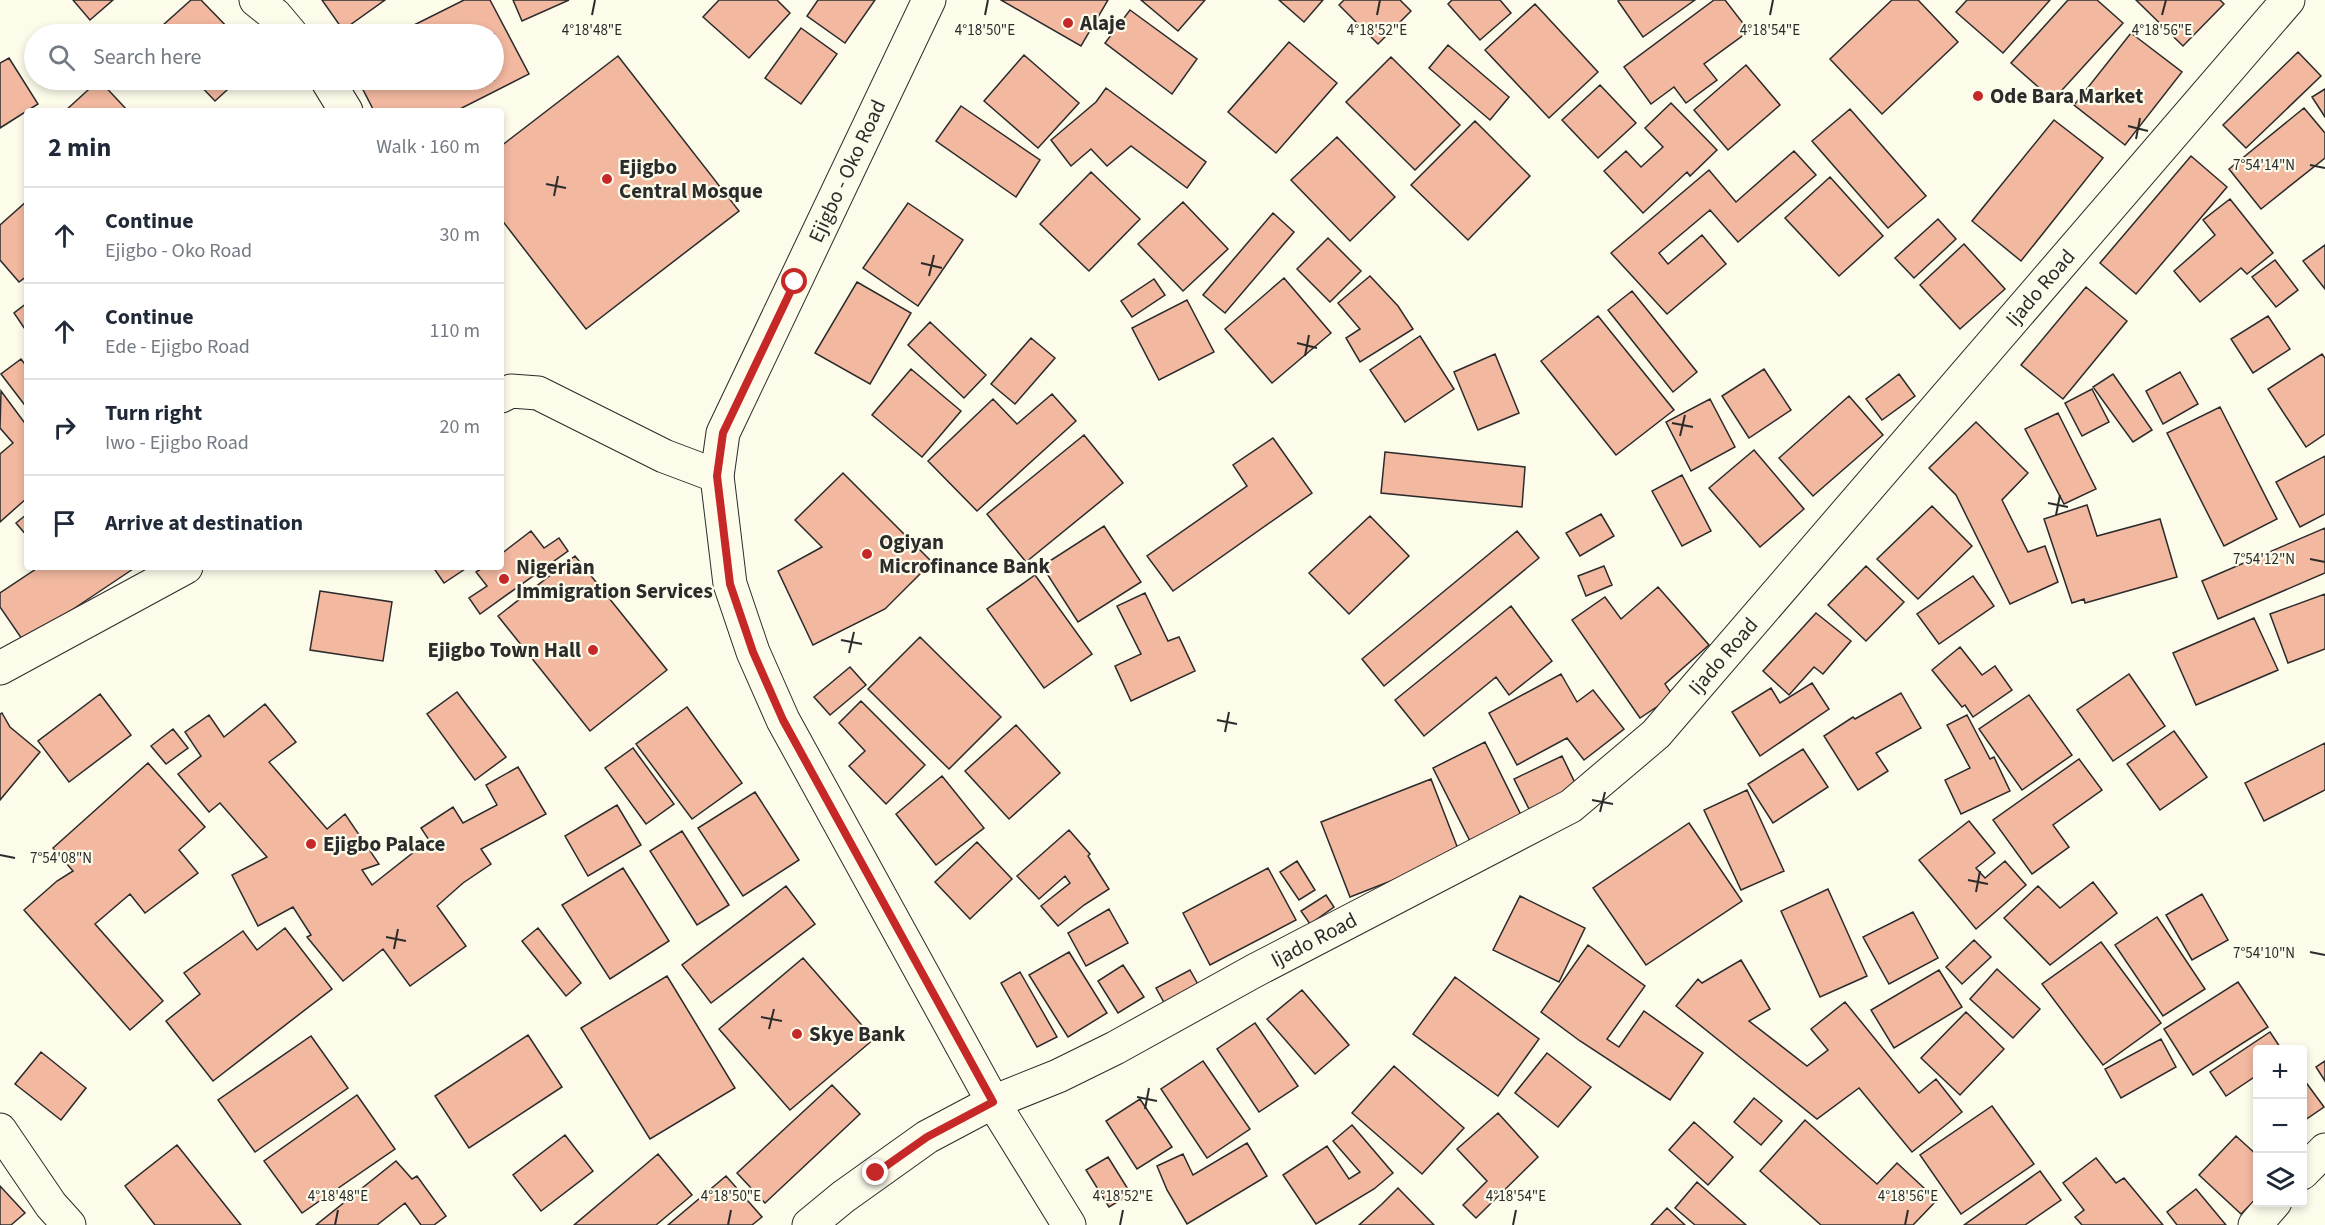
<!DOCTYPE html>
<html lang="en">
<head>
<meta charset="utf-8">
<style>
  body { margin:0; font-family:"Source Sans 3",sans-serif; background:#f2f2f3; color:#1f2937 }
  .controls { position:absolute; right:18px; bottom:18px; display:grid; overflow:hidden; border-radius:6px; box-shadow:0 3px 9px #0003 }
  .controls button { width:54px; height:54px; display:grid; place-items:center; padding:0; border:0; border-bottom:2px solid #e0e1e3; background:#fff; color:#1f2937; font:30px sans-serif }
  .stop { position:absolute; width:18px; height:18px; margin:-14px; border:4px solid #c62828; border-radius:50%; background:#fff }
  .stop.end { background:#c62828; border-color:#fff; box-shadow:0 2px 6px #0008 }
  .list { margin:0; padding:0; list-style:none }
  h2 { display:flex; justify-content:space-between; align-items:center; height:78px; margin:0; padding:0 24px; font-size:26px }
  h2 small { font-size:20px; font-weight:400; color:#747a83 }
  .list li { display:grid; grid-template-columns:39px 1fr auto; gap:18px; align-items:center; box-sizing:border-box; height:96px; padding:0 24px; border-top:2px solid #e0e1e3 }
  .list b { display:block; font-size:22px; white-space:nowrap }
  .list p { margin:0; font-size:20px; white-space:nowrap; color:#747a83 }
  .list em { font-size:20px; font-style:normal; color:#747a83 }
  .icon { flex:none; width:33px; height:33px; fill:none; stroke:currentColor; stroke-width:2; stroke-linecap:round; stroke-linejoin:round }
  .map { position:relative; flex:none; width:2325px; height:1225px; overflow:hidden }
  .search { position:absolute; background:#fff; box-shadow:0 3px 9px #0003; left:24px; top:24px; width:480px; height:66px; display:flex; align-items:center; gap:15px; box-sizing:border-box; padding:0 21px; border-radius:33px; color:#747a83; font-size:22px }
  .panel { position:absolute; background:#fff; box-shadow:0 3px 9px #0003; left:24px; top:108px; width:480px; height:462px; border-radius:6px }
  .map>svg:first-child { display:block }
  .building { fill:#f2b8a0; stroke:#2b2b2b; stroke-width:1.5 }
  .lines { fill:none; stroke-linecap:round; stroke-linejoin:round }
  .minor-casing { stroke:#2b2b2b; stroke-width:35 }
  .tertiary-casing { stroke:#2b2b2b; stroke-width:35 }
  .secondary-casing { stroke:#2b2b2b; stroke-width:35 }
  .primary-casing { stroke:#2b2b2b; stroke-width:35 }
  .minor { stroke:#fdfbea; stroke-width:33 }
  .tertiary { stroke:#fdfbea; stroke-width:33 }
  .secondary { stroke:#fdfbea; stroke-width:33 }
  .primary { stroke:#fdfbea; stroke-width:33 }
  .route { stroke:#c62828; stroke-width:8 }
  .ticks { fill:none; stroke:#2b2b2b; stroke-width:2 }
  .poi-dot { fill:#c62828; stroke:#fdfbea; stroke-width:2 }
  .labels { text-anchor:middle; dominant-baseline:central; stroke-width:4.5; stroke-linejoin:round; paint-order:stroke }
  .poi-label { font-size:21px; font-weight:bold; fill:#2b2b2b; stroke:#fdfbea; text-anchor:start }
  .street-label { font-size:21px; fill:#2b2b2b; stroke:#fdfbea }
  .ticks-label { font-size:15px; text-anchor:middle; fill:#2b2b2b; stroke:#fdfbea; stroke-width:4.5; stroke-linejoin:round; paint-order:stroke }
</style>
</head>
<body>
<div class="map">
<svg width="2325" height="1225" viewBox="0 0 2325 1225">
  <rect width="100%" height="100%" fill="#fdfbea"/>
  <path class="building" d="M73 0H113L90 20Z
    M191 0H201L234 34H153Z
    M322 0H385L343 30Z
    M464 0H490L529 74 456 111H374L358 80H494V34H396Z
    M513 0H569L522 21Z
    M719 0H777L790 13 749 58 703 17Z
    M818 0H875L845 43 807 16Z
    M1001 0H1108L1081 46Z
    M1141 0H1205L1178 31Z
    M1279 0H1323L1304 22Z
    M1344 0H1400L1411 11 1378 44 1339 5Z
    M1452 0H1500L1511 13 1480 40 1448 4Z
    M1695 0 1643 37 1618 1 1619 0Z
    M1714 0H1725L1749 31 1704 64 1717 80 1686 103 1674 87 1651 104 1624 67Z
    M1892 0H1918L1958 42 1882 114 1830 59Z
    M1967 0H2050L2003 53 1956 12Z
    M2068 0H2097L2123 23 2053 100 2011 63Z
    M2136 0H2220L2224 4 2183 46Z
    M1535 4 1598 72 1549 118 1485 50Z
    M1130 10 1197 59 1172 94 1105 43Z
    M801 28 837 54 801 104 765 78Z
    M2131 33 2182 72 2125 145 2074 105Z
    M1289 42 1337 83 1276 153 1228 112Z
    M1448 45 1509 97 1490 120 1429 68Z
    M2298 52 2321 76 2246 148 2223 125Z
    M1024 55 1079 103 1038 148 984 101Z
    M618 56 739 211 586 329 501 219V146Z
    M1391 57 1460 125 1415 170 1346 102Z
    M9 58 38 104 0 128V63Z
    M1746 65 1780 105 1728 150 1694 110Z
    M99 80 128 111H65Z
    M195 80H238L215 101Z
    M1600 85 1636 123 1598 158 1562 120Z
    M1106 88 1206 162 1187 188 1131 146 1107 166 1091 149 1071 166 1051 140 1096 102Z
    M2325 89V117L2312 97Z
    M1671 103 1717 150 1690 176 1687 172 1643 213 1604 171 1626 151 1641 167 1663 147 1645 128Z
    M961 106 1040 160 1016 197 936 141Z
    M2304 108 2325 133V158L2261 209 2229 169Z
    M1850 109 1926 196 1888 228 1812 141Z
    M2054 120 2103 158 2021 261 1972 221Z
    M1475 121 1530 176 1468 240 1411 185Z
    M1337 137 1395 197 1350 241 1291 180Z
    M1794 151 1816 175 1738 242 1710 210 1659 253 1668 264 1702 235 1726 264 1667 314 1611 253 1709 170 1736 202Z
    M2191 156 2227 187 2136 294 2100 263Z
    M1091 172 1140 219 1089 271 1040 224Z
    M1830 177 1883 236 1839 276 1785 218Z
    M2230 199 2273 253 2247 274 2241 268 2200 302 2174 271 2215 235 2203 220Z
    M27 201V276L19 282 0 260V225Z
    M1183 202 1228 249 1183 291 1138 244Z
    M908 203 963 240 918 306 863 268Z
    M1273 213 1294 232 1225 313 1203 295Z
    M1938 219 1956 239 1914 278 1895 258Z
    M1328 238 1361 271 1330 302 1297 269Z
    M1964 244 2005 289 1960 329 1920 285Z
    M2325 245V289L2303 261Z
    M2275 260 2298 290 2276 307 2252 277Z
    M1370 276 1398 306 1413 329 1360 362 1346 338 1360 329 1338 303Z
    M1284 278 1331 333 1272 383 1225 329Z
    M1154 279 1165 295 1132 317 1121 301Z
    M857 282 911 313 870 384 815 353Z
    M2086 287 2127 321 2063 399 2021 365Z
    M1632 291 1697 372 1673 392 1608 310Z
    M1187 300 1214 352 1159 380 1132 328Z
    M27 303V332L14 313Z
    M1598 316 1674 410 1616 455 1541 361Z
    M2268 316 2290 349 2253 373 2231 339Z
    M930 322 986 375 964 398 908 345Z
    M1420 336 1454 389 1405 422 1370 370Z
    M1031 338 1055 358 1015 404 991 384Z
    M1495 354 1519 413 1478 430 1454 372Z
    M2322 354 2325 358V434L2306 447 2268 389Z
    M21 359 27 367V408L1 374Z
    M911 369 961 411 922 457 872 415Z
    M1764 369 1791 410 1749 438 1722 396Z
    M2180 372 2198 404 2163 424 2146 391Z
    M1899 374 1915 396 1882 420 1866 399Z
    M2113 374 2152 430 2133 442 2093 387Z
    M2092 389 2109 422 2082 436 2065 403Z
    M1 391 27 426V498L0 522V454L13 443 0 428Z
    M1052 394 1076 421 977 511 928 461 993 399 1017 424Z
    M1849 396 1883 435 1813 496 1779 458Z
    M1710 399 1735 447 1691 471 1666 422Z
    M2220 407 2277 519 2224 546 2167 433Z
    M2058 413 2096 489 2064 504 2025 429Z
    M1976 422 2028 473 2002 500 2028 552 2045 546 2058 582 2010 604 1956 495 1929 468Z
    M1084 435 1123 483 1026 562 987 514Z
    M1273 438 1312 493 1173 591 1147 556 1247 486 1233 465Z
    M1754 450 1804 509 1760 547 1709 488Z
    M1385 452 1525 467 1522 507 1381 493Z
    M2325 456V514L2300 527 2276 482Z
    M843 473 932 562 885 609 813 645 778 571 822 547 795 520Z
    M1682 475 1711 531 1682 546 1652 491Z
    M2087 505 2097 536 2160 519 2177 577 2085 603 2084 599 2072 603 2044 519Z
    M1932 506 1972 546 1918 599 1877 559Z
    M27 514V536L16 523Z
    M1601 514 1614 536 1580 556 1566 533Z
    M1370 516 1409 556 1349 614 1309 573Z
    M1104 526 1141 582 1078 622 1042 566Z
    M2325 528V573L2218 619 2202 581Z
    M531 531 544 548 559 538 568 551 480 614 469 598 487 586 476 572 484 567H501V554Z
    M1517 531 1539 558 1384 686 1362 659Z
    M575 556 667 670 590 731 498 616Z
    M1604 566 1612 585 1586 596 1578 576Z
    M1866 566 1904 602 1866 641 1828 605Z
    M39 567H131L133 569 24 642 0 607V593Z
    M433 567H464L465 569 444 583Z
    M1035 575 1092 654 1044 688 987 609Z
    M1973 576 1994 606 1939 644 1917 614Z
    M1658 587 1709 645 1665 684 1673 696 1640 718 1572 620 1605 597 1621 619Z
    M320 591 392 602 383 661 310 650Z
    M1145 593 1168 641 1179 637 1195 671 1131 701 1115 666 1141 654 1117 606Z
    M2325 594V649L2288 663 2270 614Z
    M1511 606 1552 661 1509 695 1496 677 1424 736 1395 700Z
    M1816 613 1851 641 1823 674 1814 667 1789 695 1763 671Z
    M2254 618 2278 670 2196 705 2173 653Z
    M920 637 1001 717 949 769 868 689Z
    M1960 647 1982 675 1995 666 2012 690 1973 717 1965 705 1962 707 1932 670Z
    M850 667 866 685 830 715 814 697Z
    M1561 674 1577 702 1593 690 1624 729 1584 760 1567 738 1517 765 1489 713Z
    M2129 674 2165 726 2113 761 2077 710Z
    M1812 683 1829 709 1760 756 1732 712 1771 688 1780 703Z
    M457 692 506 757 475 780 427 714Z
    M1901 693 1921 728 1876 753 1888 771 1858 790 1824 736 1853 717 1855 719Z
    M100 694 131 735 69 782 38 741Z
    M2029 695 2072 755 2022 790 1979 729Z
    M861 701 925 765 886 804 849 766 865 751 839 723Z
    M265 704 296 742 269 762 327 829 345 814 379 864 362 870 372 885 429 840 421 828 453 807 463 823 497 805 486 785 518 767 546 814 481 849 491 864 463 883 437 906 466 946 410 986 383 949 343 981 307 937 311 935 293 907 258 926 232 875 267 857 220 803 209 812 178 774 201 756 185 732 209 715 224 737Z
    M687 707 742 783 692 819 636 744Z
    M2 713 10 727 40 752 0 800V714Z
    M1967 715 1990 759 1994 757 2010 791 1961 814 1945 780 1970 768 1947 725Z
    M1016 725 1060 773 1009 819 965 771Z
    M173 729 188 748 166 764 151 746Z
    M2174 731 2207 777 2160 810 2127 764Z
    M1485 742 1521 815 1470 841 1433 768Z
    M2325 743V790L2264 821 2245 783Z
    M633 748 674 804 646 824 605 768Z
    M1803 749 1828 787 1773 823 1748 784Z
    M1562 756 1577 787 1529 809 1514 779Z
    M2079 759 2102 790 2053 825 2069 847 2032 874 1993 820Z
    M148 763 205 827 179 850 198 873 145 913 130 894 95 924 163 1001 130 1030 24 910 57 881 73 871 53 848Z
    M942 776 984 828 936 865 896 814Z
    M1431 779 1460 854 1350 897 1321 822Z
    M1747 790 1784 871 1741 890 1704 810Z
    M755 792 799 860 743 896 698 828Z
    M617 805 641 845 588 876 565 836Z
    M1969 821 1995 853 1976 868 1985 878 2005 861 2026 885 1976 929 1919 860Z
    M1689 823 1742 901 1646 965 1593 888Z
    M1069 830 1090 854 1088 856 1109 889 1084 905 1058 926 1041 906 1070 883 1065 876 1039 899 1017 876Z
    M682 831 729 905 697 925 650 851Z
    M977 842 1012 879 970 919 935 882Z
    M1297 861 1315 890 1299 900 1280 872Z
    M623 868 669 941 610 979 562 905Z
    M1268 868 1296 920 1210 965 1183 913Z
    M2093 882 2117 913 2050 965 2004 918 2038 886 2060 908Z
    M786 886 815 924 711 1003 682 965Z
    M1828 889 1867 976 1820 997 1781 911Z
    M2202 894 2228 940 2192 960 2166 915Z
    M1326 895 1334 907 1310 924 1301 911Z
    M1520 896 1585 928 1559 982 1493 950Z
    M1109 909 1128 943 1086 966 1068 933Z
    M1913 912 1938 958 1889 984 1863 937Z
    M2157 917 2205 989 2163 1016 2115 945Z
    M285 928 332 989 213 1081 166 1021 200 994 184 973 243 931 257 950Z
    M538 928 581 983 566 996 522 941Z
    M1974 940 1991 957 1962 984 1946 967Z
    M2101 942 2161 1023 2103 1065 2042 984Z
    M1588 945 1645 986 1607 1039 1619 1047 1644 1011 1703 1053 1670 1100 1580 1041 1541 1012Z
    M1069 952 1107 1013 1068 1037 1029 975Z
    M803 958 874 1039 790 1110 719 1029Z
    M1741 960 1770 1009 1749 1021 1807 1066 1828 1050 1811 1029 1845 1002 1919 1093 1936 1079 1962 1112 1912 1152 1859 1088 1817 1119 1676 1006 1698 979 1702 983Z
    M1123 965 1144 997 1118 1013 1098 981Z
    M1997 969 2040 1009 2013 1038 1970 999Z
    M1190 970 1200 988 1166 1006 1156 988Z
    M1939 970 1962 1007 1894 1048 1871 1010Z
    M1020 972 1057 1037 1037 1047 1001 983Z
    M667 976 735 1088 650 1139 581 1028Z
    M1455 977 1539 1039 1498 1096 1413 1034Z
    M2238 982 2268 1027 2193 1075 2164 1029Z
    M1302 990 1349 1045 1315 1074 1267 1019Z
    M1966 1012 2004 1049 1960 1095 1921 1058Z
    M1255 1023 1298 1086 1259 1112 1217 1049Z
    M2270 1032 2282 1050H2258V1078L2256 1076 2226 1096 2210 1072Z
    M528 1035 562 1087 469 1148 435 1096Z
    M311 1036 348 1088 255 1152 218 1100Z
    M2161 1039 2176 1067 2121 1098 2105 1069Z
    M41 1052 86 1088 61 1120 15 1084Z
    M1547 1053 1591 1087 1558 1127 1515 1093Z
    M1203 1061 1250 1129 1207 1158 1161 1089Z
    M2325 1061V1081L2316 1067Z
    M1394 1066 1464 1128 1422 1174 1352 1113Z
    M2302 1077 2324 1107 2302 1122Z
    M832 1085 860 1114 765 1203 737 1173Z
    M357 1095 395 1149 302 1213 264 1161Z
    M1754 1098 1782 1121 1761 1145 1734 1122Z
    M1140 1099 1172 1147 1137 1169 1106 1121Z
    M1992 1106 2034 1164 1961 1214 1920 1155Z
    M1498 1113 1538 1157 1476 1218 1463 1205 1487 1181 1457 1149Z
    M1805 1120 1877 1184 1897 1163 1937 1200 1913 1225H1821L1760 1171Z
    M1694 1122 1733 1157 1708 1185 1669 1150Z
    M1352 1125 1393 1173 1374 1189 1316 1224 1283 1175 1327 1146 1349 1179 1360 1172 1333 1141Z
    M565 1135 593 1171 541 1211 513 1175Z
    M2236 1136 2258 1156V1197L2241 1214 2199 1175Z
    M1247 1143 1267 1176 1187 1224 1167 1190 1157 1166 1183 1154 1193 1175Z
    M177 1145 241 1225H155L125 1186Z
    M658 1154 692 1195 656 1225H574Z
    M1108 1157 1131 1194 1109 1207 1086 1170Z
    M2096 1158 2116 1183 2124 1178 2163 1225H2082L2075 1217 2084 1210 2063 1183Z
    M396 1161 412 1179 417 1176 446 1216 434 1225H421L405 1203 377 1225H316Z
    M2040 1171 2061 1200 2025 1225H1964Z
    M726 1176 762 1217 752 1225H668Z
    M1697 1182 1746 1225H1695L1675 1208Z
    M0 1186 25 1213 11 1225H0Z
    M1398 1188 1434 1225H1359L1382 1204Z
    M2196 1189 2226 1225H2177L2167 1212Z
    M1667 1208 1685 1225H1651Z"/>
  <g class="lines">
    <g class="minor-casing">
      <path id="minor" d="M256 0 275 15 291 34
        M327 80 346 111
        M0 1130 51 1205 69 1225
        M2302 1173 2325 1150
        M2255 1225 2275 1202"/>
    </g>
    <g class="tertiary-casing">
      <g id="tertiary">
        <path id="s1" d="M993 1102 1058 1076 1115 1048 1254 971 1571 806 1656 734 2288 0"/>
      </g>
    </g>
    <g class="secondary-casing">
      <path id="secondary" d="M501 396 511 391 538 393 664 456 717 476
        M0 668 186 567
        M809 1225 843 1197 927 1137 993 1102"/>
    </g>
    <g class="primary-casing">
      <path id="primary" d="M929 0 723 433 717 476 730 584 753 652 783 720 993 1102 1069 1225"/>
    </g>
    <use href="#minor" class="minor"/>
    <use href="#tertiary" class="tertiary"/>
    <use href="#secondary" class="secondary"/>
    <use href="#primary" class="primary"/>
  </g>
  <g class="lines">
    <path class="route" d="M795 282 723 433 717 476 730 584 753 652 783 720 993 1102 927 1137 876 1173"/>
  </g>
  <path class="ticks" d="M592 15 595 0M985 15 988 0M1377 15 1380 0M1770 15 1773 0M2162 15 2166 0M2128 126 2148 131M2136 139 2140 118M2310 165 2325 168M546 184 566 188M554 196 558 176M921 263 942 268M929 276 934 255M1297 343 1317 348M1305 356 1309 335M1672 423 1693 427M1680 436 1685 415M2048 503 2068 507M2056 515 2060 495M2310 559 2325 562M841 640 862 644M849 653 854 632M1217 720 1237 724M1225 732 1229 712M1592 800 1613 804M1600 812 1605 792M0 855 15 858M1968 880 1988 884M1976 892 1980 871M386 937 406 941M394 949 398 929M2310 952 2325 955M761 1017 782 1021M769 1029 774 1009M1137 1097 1157 1101M1145 1109 1149 1088M335 1225 338 1210M728 1225 731 1210M1120 1225 1123 1210M1513 1225 1516 1210M1905 1225 1908 1210"/>
  <g class="poi-dot">
    <circle cx="1068" cy="23" r="6"/>
    <circle cx="1978" cy="96" r="6"/>
    <circle cx="607" cy="179" r="6"/>
    <circle cx="867" cy="554" r="6"/>
    <circle cx="504" cy="579" r="6"/>
    <circle cx="593" cy="650" r="6"/>
    <circle cx="311" cy="844" r="6"/>
    <circle cx="797" cy="1034" r="6"/>
  </g>
  <g class="labels">
    <g class="poi-label">
      <text x="1080" y="23">Alaje</text>
      <text x="1990" y="96">Ode Bara Market</text>
      <text x="619" y="167">Ejigbo<tspan x="619" dy="24">Central Mosque</tspan></text>
      <text x="879" y="542">Ogiyan<tspan x="879" dy="24">Microfinance Bank</tspan></text>
      <text x="516" y="567">Nigerian<tspan x="516" dy="24">Immigration Services</tspan></text>
      <text x="581" y="650" text-anchor="end">Ejigbo Town Hall</text>
      <text x="323" y="844">Ejigbo Palace</text>
      <text x="809" y="1034">Skye Bank</text>
    </g>
    <g class="street-label">
      <text transform="translate(847 171) rotate(-65)">Ejigbo - Oko Road</text>
      <text stroke="none"><textPath href="#s1" startOffset="1350">Ijado Road</textPath></text>
      <text stroke="none"><textPath href="#s1" startOffset="864">Ijado Road</textPath></text>
      <text stroke="none"><textPath href="#s1" startOffset="360">Ijado Road</textPath></text>
    </g>
  </g>
  <g class="ticks-label">
    <text x="592" y="35">4°18'48"E</text>
    <text x="985" y="35">4°18'50"E</text>
    <text x="1377" y="35">4°18'52"E</text>
    <text x="1770" y="35">4°18'54"E</text>
    <text x="2162" y="35">4°18'56"E</text>
    <text x="2264" y="170">7°54'14"N</text>
    <text x="2264" y="564">7°54'12"N</text>
    <text x="61" y="863">7°54'08"N</text>
    <text x="2264" y="958">7°54'10"N</text>
    <text x="338" y="1201">4°18'48"E</text>
    <text x="731" y="1201">4°18'50"E</text>
    <text x="1123" y="1201">4°18'52"E</text>
    <text x="1516" y="1201">4°18'54"E</text>
    <text x="1908" y="1201">4°18'56"E</text>
  </g>
</svg>
<div class="controls">
<button>+</button>
<button>−</button>
<button><svg class="icon" aria-label="layers" viewBox="0 0 24 24"><path d="M12 4l9 5-9 5-9-5zM3 14l9 5 9-5"/></svg></button>
</div>
<div class="stop" style="left:795px;top:282px"></div>
<div class="stop end" style="left:876px;top:1173px"></div>
<div class="search"><svg class="icon" aria-label="search" viewBox="0 0 24 24"><circle cx="10" cy="10" r="6"/><path d="M15 15l6 6"/></svg>Search here</div>
<section class="panel">
<h2>2 min<small>Walk · 160 m</small></h2>
<ul class="list">
<li><svg class="icon" aria-label="ahead" viewBox="0 0 24 24"><path d="M12 20V5M6 11l6-6 6 6"/></svg><div><b>Continue</b><p>Ejigbo - Oko Road</p></div><em>30 m</em></li>
<li><svg class="icon" aria-label="ahead" viewBox="0 0 24 24"><path d="M12 20V5M6 11l6-6 6 6"/></svg><div><b>Continue</b><p>Ede - Ejigbo Road</p></div><em>110 m</em></li>
<li><svg class="icon" aria-label="right" viewBox="0 0 24 24"><path d="M7 20v-9h11M14 6l5 5-5 5"/></svg><div><b>Turn right</b><p>Iwo - Ejigbo Road</p></div><em>20 m</em></li>
<li><svg class="icon" aria-label="arrive" viewBox="0 0 24 24"><path d="M6 21V4h12l-3 4 3 4H6"/></svg><div><b>Arrive at destination</b></div></li>
</ul>
</section>
</div>
</body>
</html>
